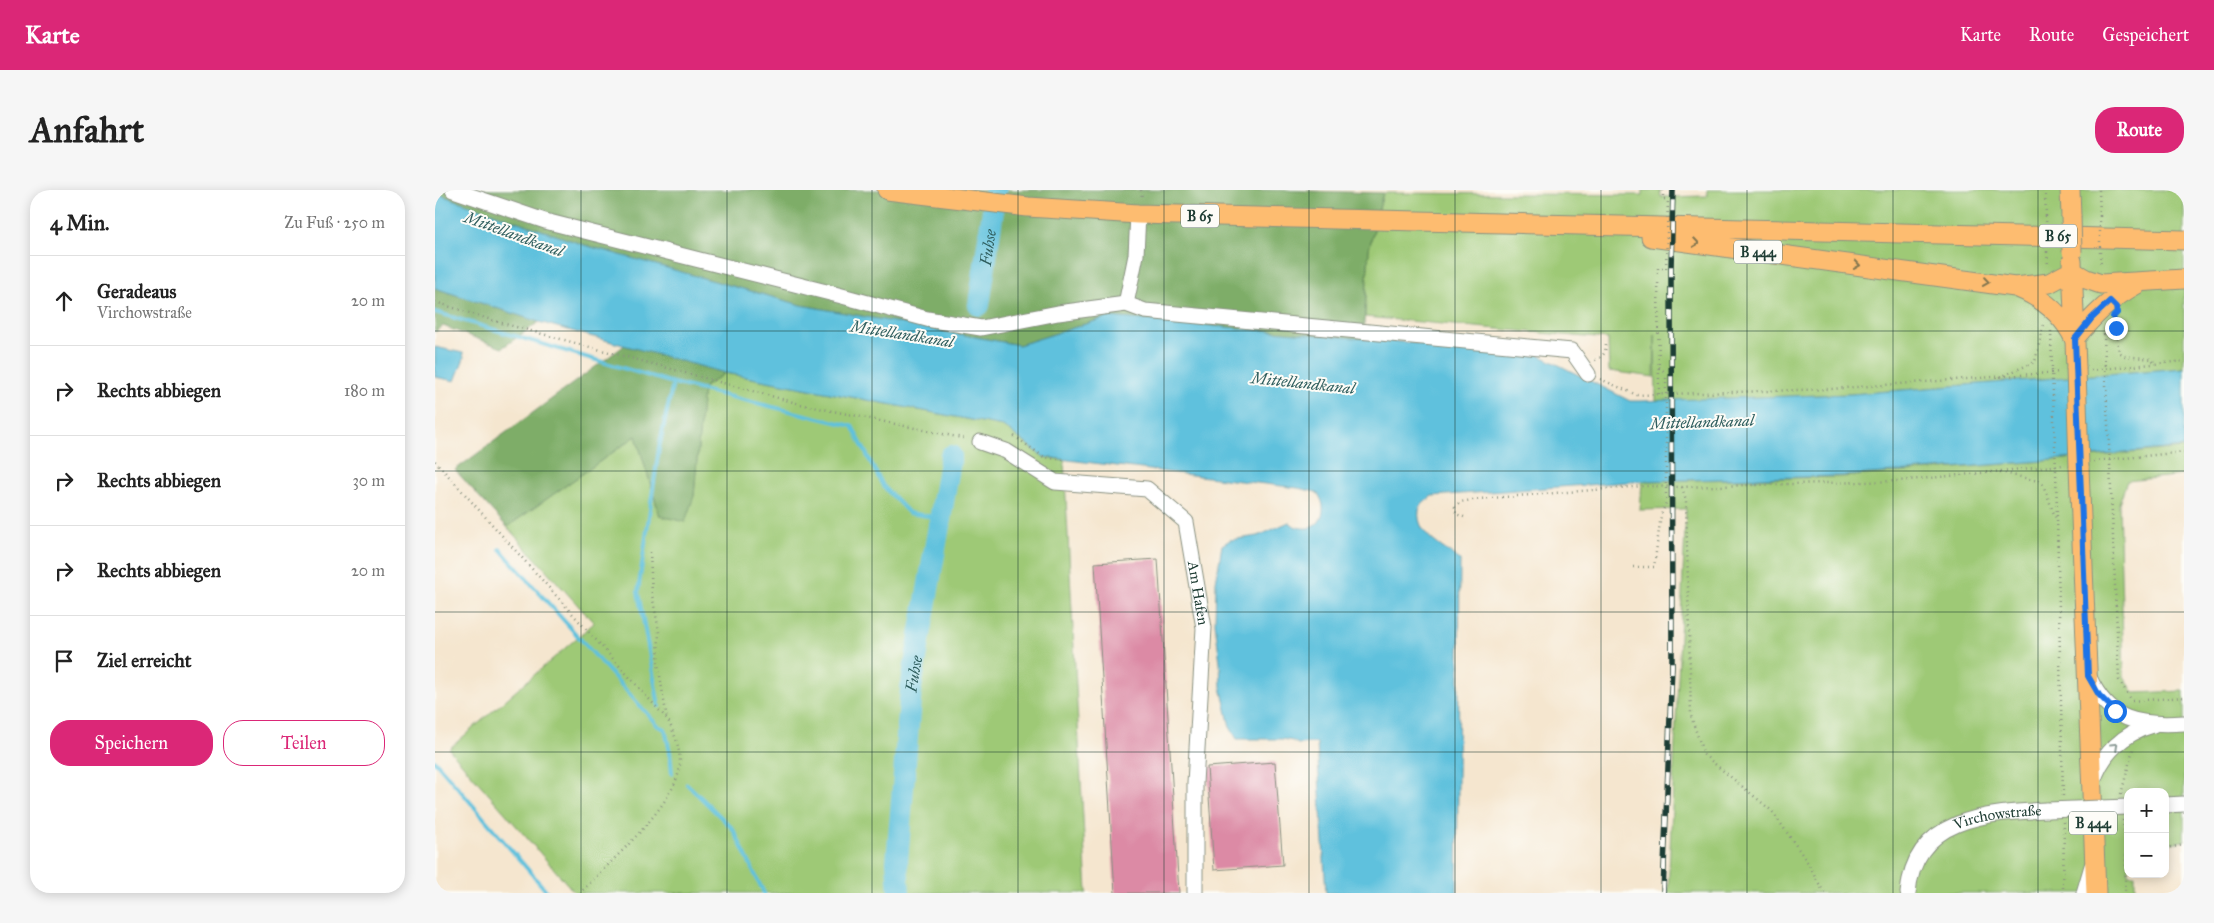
<!DOCTYPE html>
<html lang="de">
<head>
<meta charset="utf-8">
<style>
  body { margin:0; font-family:"IM FELL Great Primer",serif; background:#f6f6f6; color:#222 }
  .controls { position:absolute; right:15px; bottom:15px; display:grid; overflow:hidden; border-radius:10px; box-shadow:0 2px 12px #0003 }
  .controls button { width:45px; height:45px; display:grid; place-items:center; padding:0; border:0; border-bottom:1px solid #e0e0e0; background:#fff; color:#222; font:25px sans-serif }
  .stop { position:absolute; width:15px; height:15px; margin:-11px; border:4px solid #1a73e8; border-radius:50%; background:#fff }
  .stop.end { background:#1a73e8; border-color:#fff; box-shadow:0 1px 5px #0008 }
  .list { margin:0; padding:0; list-style:none }
  h2 { display:flex; justify-content:space-between; align-items:center; height:65px; margin:0; padding:0 20px; font-size:21px }
  h2 small { font-size:16px; font-weight:400; color:#767676 }
  .list li { display:grid; grid-template-columns:32px 1fr auto; gap:15px; align-items:center; box-sizing:border-box; height:90px; padding:0 20px; border-top:1px solid #e0e0e0 }
  .list b { display:block; font-size:19px; white-space:nowrap }
  .list p { margin:0; font-size:16px; white-space:nowrap; color:#767676 }
  .list em { font-size:16px; font-style:normal; color:#767676 }
  .actions { display:flex; gap:10px; padding:15px 20px }
  .actions a { flex:1; padding:11px 0; border:1px solid #db2777; border-radius:20px; text-align:center; font-size:18px; color:#db2777 }
  .actions .main { background:#db2777; color:#fff }
  .icon { flex:none; width:28px; height:28px; fill:none; stroke:currentColor; stroke-width:2; stroke-linecap:round; stroke-linejoin:round }
  .map { position:relative; flex:none; width:1749px; height:703px; overflow:hidden; border-radius:20px }
  header { display:flex; align-items:center; gap:30px; box-sizing:border-box; height:70px; padding:0 25px; background:#db2777; color:#fff }
  header strong { font-size:24px }
  nav { display:flex; gap:28px; margin-inline-start:auto; font-size:18px }
  .intro { display:flex; align-items:center; justify-content:space-between; box-sizing:border-box; height:120px; padding:0 30px }
  h1 { margin:0; font-size:35px }
  .button { padding:12px 22px; border-radius:20px; background:#db2777; color:#fff; font-size:18px; font-weight:700 }
  main { display:flex; gap:30px; padding:0 30px }
  aside { flex:1; background:#fff; border-radius:20px; box-shadow:0 2px 12px #0003 }
  .map>svg:first-child { display:block }
  .green { fill:#9ec976; stroke:#5e8355 }
  .forest { fill:#7ead67; stroke:#4e754e }
  .water { fill:#5fc1dd; stroke:#3f7f88 }
  .lines { fill:none; stroke-linecap:round; stroke-linejoin:round }
  .stream { stroke:#5fc1dd; stroke-width:4 }
  .river { stroke:#5fc1dd; stroke-width:22 }
  .building { fill:#dc8aa5 }
  .minor-casing { stroke:#8a9282; stroke-width:17 }
  .major-casing { stroke:#8a9282; stroke-width:21 }
  .path { stroke:#8a9282; stroke-width:2.5; stroke-dasharray:1 4; stroke-linecap:butt }
  .minor { stroke:#fff; stroke-width:15 }
  .major { stroke:#fdbc70; stroke-width:19 }
  .rail-casing { stroke:#1f3d34; stroke-width:5.5 }
  .rail { stroke:#fdfcf7; stroke-width:4; stroke-dasharray:11; stroke-linecap:butt }
  .minor-bridge-casing { stroke:#8a9282; stroke-width:17; stroke-linecap:butt }
  .major-bridge-casing { stroke:#8a9282; stroke-width:21; stroke-linecap:butt }
  .path-bridge { stroke:#8a9282; stroke-width:2.5; stroke-dasharray:1 4; stroke-linecap:butt }
  .minor-bridge { stroke:#fff; stroke-width:15 }
  .major-bridge { stroke:#fdbc70; stroke-width:19 }
  .oneway { stroke:#83764f }
  .oneway2 { stroke:#8f9e9a }
  .route { stroke:#1a73e8; stroke-width:6 }
  .grid { fill:none; stroke:#1f3d34; stroke-width:1; stroke-opacity:0.55 }
  .labels { text-anchor:middle; dominant-baseline:central; stroke-width:4; stroke-linejoin:round; paint-order:stroke }
  .shield { fill:#fdfcf7; stroke:#62766e; stroke-width:1 }
  .shield-label { font-size:14px; font-weight:bold; fill:#1f3d34 }
  .street-label { font-size:15px; fill:#1f3d34; stroke:#fdfcf7 }
  .water-label { font-size:16px; font-style:italic; fill:#2f5e5e; stroke:#fdfcf7 }
</style>
</head>
<body>
<header>
<strong>Karte</strong>
<nav><a>Karte</a><a>Route</a><a>Gespeichert</a></nav>
</header>
<div class="intro"><h1>Anfahrt</h1><a class="button">Route</a></div>
<main>
<aside>
<h2>4 Min.<small>Zu Fuß · 250 m</small></h2>
<ul class="list">
<li><svg class="icon" aria-label="ahead" viewBox="0 0 24 24"><path d="M12 20V5M6 11l6-6 6 6"/></svg><div><b>Geradeaus</b><p>Virchowstraße</p></div><em>20 m</em></li>
<li><svg class="icon" aria-label="right" viewBox="0 0 24 24"><path d="M7 20v-9h11M14 6l5 5-5 5"/></svg><div><b>Rechts abbiegen</b></div><em>180 m</em></li>
<li><svg class="icon" aria-label="right" viewBox="0 0 24 24"><path d="M7 20v-9h11M14 6l5 5-5 5"/></svg><div><b>Rechts abbiegen</b></div><em>30 m</em></li>
<li><svg class="icon" aria-label="right" viewBox="0 0 24 24"><path d="M7 20v-9h11M14 6l5 5-5 5"/></svg><div><b>Rechts abbiegen</b></div><em>20 m</em></li>
<li><svg class="icon" aria-label="arrive" viewBox="0 0 24 24"><path d="M6 21V4h12l-3 4 3 4H6"/></svg><div><b>Ziel erreicht</b></div></li>
</ul>
<div class="actions"><a class="main">Speichern</a><a>Teilen</a></div>
</aside>
<div class="map">
<svg width="1749" height="703" viewBox="0 0 1749 703">
  <rect width="100%" height="100%" fill="#fdfcf7"/>
  <filter id="ink" filterUnits="userSpaceOnUse"><feTurbulence type="fractalNoise" baseFrequency=".02" numOctaves="2"/><feDisplacementMap in="SourceGraphic" scale="10" xChannelSelector="R" yChannelSelector="G"/><feConvolveMatrix kernelMatrix="1 2 1 2 8 2 1 2 1" color-interpolation-filters="sRGB"/></filter>
  <filter id="wash" filterUnits="userSpaceOnUse"><feTurbulence type="fractalNoise" baseFrequency=".0096" numOctaves="4" result="noise"/><feDisplacementMap in="SourceGraphic" scale="20" xChannelSelector="R" yChannelSelector="G"/><feGaussianBlur stdDeviation="1.12" result="paint"/><feColorMatrix in="noise" values="0 0 0 0 0 0 0 0 0 0 0 0 0 0 0 0 0 1.4 0 .05"/><feComposite in="paint" operator="in"/></filter>
  <g filter="url(#wash)">
    <rect width="100%" height="100%" fill="#f5e6cf"/>
    <path class="green" d="M1208 0H1225L1226 7 1272 6V0H1749V178L1416 204 1221 211 1220 144 1219 187 1174 181 1173 149 930 127 934 59 948 3 1208 5Z
      M290 183 568 236 609 267 629 270 652 703H140L14 559 159 433 72 337 201 246 225 326 259 306 268 198Z
      M1749 258V285L1692 291 1684 313 1689 486 1699 503 1749 501V651L1730 654V602H1693V684H1700V703H1233L1251 319 1205 320 1207 291 1406 287 1609 271Z"/>
    <path class="forest" d="M0 0H833L948 3 934 59 928 149 673 127 584 155 366 115 149 55 0 3Z
      M0 98 104 132 67 158 8 136 0 142Z
      M190 155 290 183 268 198 259 306 250 332 225 326 201 246 72 337 20 280Z"/>
    <path class="water" d="M0 3 149 55 366 115 584 155 673 127 1072 161 1102 164 1195 211H1205L1416 204 1749 178V257L1608 271 1408 286 1207 291 997 306 985 316C977 343 1007 356 1025 370L1022 703H891L882 553 863 554 858 551 847 549H802L795 537 786 497 785 472 780 433 781 392 787 355 795 350 823 346 854 332 861 337C866 338 872 339 877 337 891 331 891 311 881 302L863 298 609 267 568 236 290 183 104 132 0 98Z
      M0 157 28 163 29 168 20 191 0 187Z"/>
    <g class="lines">
      <path class="stream" d="M0 122 238 193 417 236 448 296 474 323 505 328
        M65 359 223 536 230 539 235 562 237 584
        M224 516 203 402 224 258 238 193
        M0 571 113 703
        M252 594 298 639 329 703"/>
      <g class="river">
        <path id="s1" d="M544 115 561 0"/>
        <path id="s2" d="M464 703 462 672 476 498 516 266"/>
      </g>
    </g>
    <g id="blocks">
      <path class="building" d="M723 369 744 703H680L660 373Z
        M840 572 848 675 779 680 772 577Z"/>
    </g>
  </g>
  <g filter="url(#ink)">
    <use href="#blocks" fill-opacity="0" stroke="#8a9282" stroke-width="1"/>
    <g class="lines">
      <g class="minor-casing">
        <g id="minor">
          <path d="M18 0 110 31 407 106 492 129 546 138 623 123 691 114 710 121 1137 161 1153 184"/>
          <path d="M691 114 701 65 703 24"/>
          <path id="s3" d="M545 252 571 261 620 292 712 299 751 332 769 438 760 593V703"/>
          <path d="M1654 487C1674 532 1704 536 1749 533"/>
          <path d="M1658 592C1667 563 1689 543 1718 535"/>
          <path d="M1730 615 1749 614"/>
          <path id="s4" d="M1473 703C1479 626 1554 623 1613 620"/>
          <path d="M1649 703 1657 676"/>
        </g>
      </g>
      <g class="major-casing">
        <path id="major" d="M452 0 593 17 703 24 1749 50
          M1635 0 1636 26
          M1216 47 1580 97 1614 93 1637 81
          M1637 71 1641 178
          M1637 81 1651 89 1666 94 1749 89
          M1583 98C1607 108 1627 124 1639 148
          M1639 149C1658 126 1677 107 1704 93
          M1644 277 1661 703"/>
      </g>
      <path class="path" d="M706 0 707 8
        M1228 0V9H1233
        M1610 0 1611 26
        M1664 0 1665 26
        M1612 62 1613 76
        M1665 62 1666 77
        M0 112 63 132 369 215 532 249
        M1679 129 1684 162 1690 166 1717 169 1720 174
        M1616 141 1617 180
        M1160 170C1170 166 1171 161 1171 151
        M1670 175 1669 145 1672 136
        M1224 177 1231 183
        M1656 180 1749 171
        M1565 187 1600 172 1609 134
        M1165 189 1202 205 1395 199 1626 182
        M1224 204 1223 78H1231
        M579 246 609 267 629 270
        M0 271 233 530C240 545 245 558 245 574 243 614 172 674 145 703
        M1659 271 1749 262
        M1675 275 1684 490 1697 511
        M1621 280 1628 607
        M1565 282 1607 292 1621 329
        M1247 297 1251 310 1256 526 1269 565 1337 621 1373 673 1389 703
        M1029 327 1021 324 1020 317 1025 312 1044 309 1209 296 1247 297 1463 291 1628 275
        M215 362 217 405 224 441 223 474 232 529
        M1198 377H1219L1226 325 1231 313
        M1697 511 1749 507
        M1686 604 1698 559
        M1688 630 1691 661 1690 703
        M1730 658 1749 655
        M1628 703 1629 632"/>
      <use href="#minor" class="minor"/>
      <use href="#major" class="major"/>
      <g class="rail-casing">
        <path id="rail" d="M1228 703 1237 476 1236 79 1238 0"/>
      </g>
      <use href="#rail" class="rail"/>
      <g class="minor-bridge-casing">
        <path id="minor-bridge" d="M1613 620 1693 617"/>
      </g>
      <g class="major-bridge-casing">
        <path id="major-bridge" d="M1636 26 1637 62
          M1641 178 1644 277"/>
      </g>
      <path class="path-bridge" d="M1611 26 1612 62
        M1665 26V61
        M1231 78 1233 9
        M1670 175 1675 275
        M1617 180 1621 280
        M1231 183V313"/>
      <use href="#minor-bridge" class="minor-bridge"/>
      <use href="#major-bridge" class="major-bridge"/>
    </g>
    <defs><path id="oneway-chevron" d="M-2-3.5L2.5 0L-2 3.5" fill="none" stroke-width="1.6" stroke-linecap="round" stroke-linejoin="round" transform="scale(1.25)"/></defs>
    <g class="oneway">
      <use href="#oneway-chevron" transform="translate(1261 53) rotate(8)"/>
      <use href="#oneway-chevron" transform="translate(1422 75) rotate(8)"/>
      <use href="#oneway-chevron" transform="translate(1551 92) rotate(8)"/>
    </g>
    <use class="oneway2" href="#oneway-chevron" transform="translate(1680 556) rotate(-44)"/>
  </g>
  <g class="lines" filter="url(#ink)">
    <path class="route" d="M1680 521 1664 505 1653 486 1640 149 1657 128 1675 111 1681 117 1682 123 1678 127 1681 138"/>
  </g>
  <path class="grid" d="M146 0V703M292 0V703M437 0V703M583 0V703M729 0V703M874 0V703M1020 0V703M1166 0V703M1312 0V703M1458 0V703M1603 0V703M0 141H1749M0 281H1749M0 422H1749M0 562H1749"/>
  <g class="labels">
    <g class="shield">
      <rect x="746" y="14.5" width="38" height="23" rx="4"/>
      <rect x="1604" y="34.5" width="38" height="23" rx="4"/>
      <rect x="1299" y="50.5" width="48" height="23" rx="4"/>
      <rect x="1634" y="621.5" width="48" height="23" rx="4"/>
    </g>
    <g class="shield-label">
      <text x="765" y="26">B 65</text>
      <text x="1623" y="46">B 65</text>
      <text x="1323" y="62">B 444</text>
      <text x="1658" y="633">B 444</text>
    </g>
    <g class="street-label">
      <text stroke="none"><textPath href="#s3" startOffset="301">Am Hafen</textPath></text>
      <text stroke="none"><textPath href="#s4" startOffset="131">Virchowstraße</textPath></text>
    </g>
    <g class="water-label">
      <text transform="translate(79 44) rotate(20)">Mittellandkanal</text>
      <text stroke="none"><textPath href="#s1" startOffset="58">Fuhse</textPath></text>
      <text transform="translate(467 144) rotate(9)">Mittellandkanal</text>
      <text transform="translate(868 193) rotate(6)">Mittellandkanal</text>
      <text transform="translate(1267 232) rotate(-2)">Mittellandkanal</text>
      <text stroke="none"><textPath href="#s2" startOffset="220">Fuhse</textPath></text>
    </g>
  </g>
</svg>
<div class="controls">
<button>+</button>
<button>−</button>
</div>
<div class="stop" style="left:1680px;top:521px"></div>
<div class="stop end" style="left:1681px;top:138px"></div>
</div>
</main>
</body>
</html>
